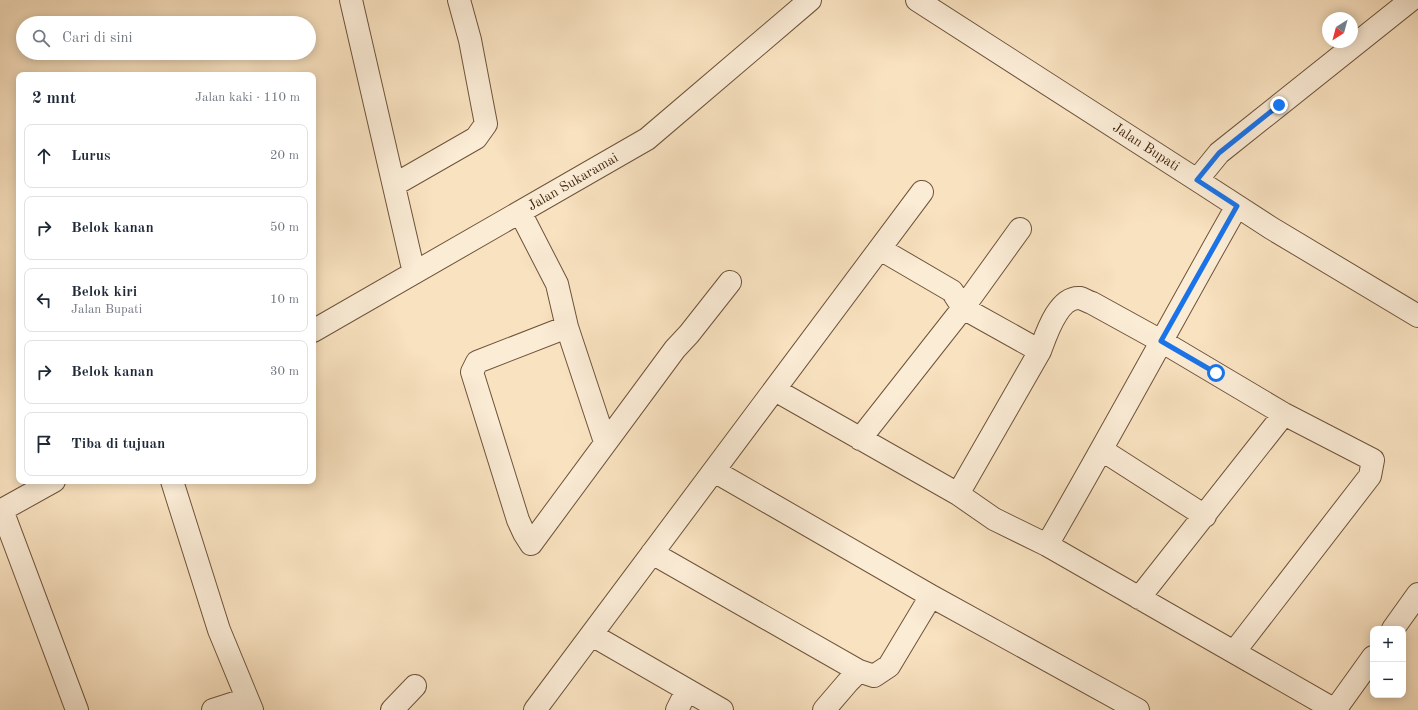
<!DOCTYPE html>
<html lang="id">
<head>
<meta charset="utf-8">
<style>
  body { margin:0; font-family:"Old Standard TT",serif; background:#f2f2f3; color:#1f2937 }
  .controls { position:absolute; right:12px; bottom:12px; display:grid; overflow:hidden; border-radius:8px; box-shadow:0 2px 10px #0003 }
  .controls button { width:36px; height:36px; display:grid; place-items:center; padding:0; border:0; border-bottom:1px solid #e0e1e3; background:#fff; color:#1f2937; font:20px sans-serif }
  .compass { position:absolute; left:1322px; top:12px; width:36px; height:36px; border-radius:50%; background:#fff; box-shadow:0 2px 10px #0003; rotate:216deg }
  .stop { position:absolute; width:12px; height:12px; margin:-9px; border:3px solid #1a73e8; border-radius:50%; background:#fff }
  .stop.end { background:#1a73e8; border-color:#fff; box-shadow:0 1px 4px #0008 }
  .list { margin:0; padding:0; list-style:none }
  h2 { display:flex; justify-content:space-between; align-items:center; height:52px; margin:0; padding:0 16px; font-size:17px }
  h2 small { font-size:13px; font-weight:400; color:#747a83 }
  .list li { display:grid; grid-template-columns:26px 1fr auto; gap:12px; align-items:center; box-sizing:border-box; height:64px; margin:0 8px 8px; padding:0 8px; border:1px solid #e0e1e3; border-radius:8px }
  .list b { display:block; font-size:15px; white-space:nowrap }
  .list p { margin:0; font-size:13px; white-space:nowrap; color:#747a83 }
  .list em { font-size:13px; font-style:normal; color:#747a83 }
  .icon { flex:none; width:22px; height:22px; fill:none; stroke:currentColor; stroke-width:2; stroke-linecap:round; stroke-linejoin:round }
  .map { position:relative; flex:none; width:1418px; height:710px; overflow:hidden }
  .search { position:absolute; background:#fff; box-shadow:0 2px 10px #0003; left:16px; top:16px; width:300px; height:44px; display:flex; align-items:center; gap:10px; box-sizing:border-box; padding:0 14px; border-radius:22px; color:#747a83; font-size:15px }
  .panel { position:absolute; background:#fff; box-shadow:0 2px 10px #0003; left:16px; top:72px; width:300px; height:412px; border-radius:8px }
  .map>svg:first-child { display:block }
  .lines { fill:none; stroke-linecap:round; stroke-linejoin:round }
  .minor-casing { stroke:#6e533a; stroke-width:24 }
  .minor { stroke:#fbecd6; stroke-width:22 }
  .route { stroke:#1a73e8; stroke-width:5 }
  .labels { text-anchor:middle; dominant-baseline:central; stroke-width:3; stroke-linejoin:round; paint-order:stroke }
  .street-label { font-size:14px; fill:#3f230d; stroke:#fbecd6 }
</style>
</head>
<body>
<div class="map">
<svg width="1418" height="710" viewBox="0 0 1418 710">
  <rect width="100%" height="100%" fill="#f9e2c0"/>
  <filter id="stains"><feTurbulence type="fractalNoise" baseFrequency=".005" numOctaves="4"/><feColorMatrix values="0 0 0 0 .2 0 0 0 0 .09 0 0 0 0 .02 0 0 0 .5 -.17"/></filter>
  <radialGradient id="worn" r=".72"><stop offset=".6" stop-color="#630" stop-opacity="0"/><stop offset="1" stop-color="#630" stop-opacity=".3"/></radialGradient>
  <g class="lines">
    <g class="minor-casing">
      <path id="minor" d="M351 0 414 273
        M917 0 1197 180 1271 228 1418 316
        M1197 180 1219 153 1411 0
        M394 185 476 138 486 124 470 40 459 0
        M520 212 557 284 567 327 605 442
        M880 249 952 291 963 308 1040 351
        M567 327 477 362 472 372 518 520 524 533 531 544 675 349 689 334 730 282
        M313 331 647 139 810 0
        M775 390 958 494 994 519 1047 545 1335 710
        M860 439 963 308 1020 229
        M1102 450 1205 516
        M714 471 931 596 1138 710
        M172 481 219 630 252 710
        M958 494 1040 351C1046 335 1058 296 1080 298 1084 299 1088 302 1092 303L1161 341 1284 414 1373 460 1370 476 1234 652
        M2 510 77 710
        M0 511 54 481
        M1047 545C1112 433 1173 319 1237 206
        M652 553 859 671
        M1139 598 1284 414
        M1393 629 1418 594
        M592 635 722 710
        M213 710 247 699
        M392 710 415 686
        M535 710 922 192
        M677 710 687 690
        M824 710 848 682 859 671 874 676 889 666 931 596
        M1335 710 1373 657"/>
    </g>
    <use href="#minor" class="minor"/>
  </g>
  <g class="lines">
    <path class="route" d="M1216 373 1161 341 1237 206 1197 180 1219 153 1279 105"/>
  </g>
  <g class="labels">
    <g class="street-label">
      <text transform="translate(1146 147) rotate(33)">Jalan Bupati</text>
      <text transform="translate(573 182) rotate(-30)">Jalan Sukaramai</text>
    </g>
  </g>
  <rect width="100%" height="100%" filter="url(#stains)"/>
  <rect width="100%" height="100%" fill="url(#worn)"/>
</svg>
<div class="controls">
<button>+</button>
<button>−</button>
</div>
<svg class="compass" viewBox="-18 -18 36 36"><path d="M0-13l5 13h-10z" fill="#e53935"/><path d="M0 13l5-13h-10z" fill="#747a83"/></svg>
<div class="stop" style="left:1216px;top:373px"></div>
<div class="stop end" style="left:1279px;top:105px"></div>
<div class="search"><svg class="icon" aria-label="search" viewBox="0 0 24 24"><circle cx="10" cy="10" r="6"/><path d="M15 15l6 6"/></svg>Cari di sini</div>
<section class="panel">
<h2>2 mnt<small>Jalan kaki · 110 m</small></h2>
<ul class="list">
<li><svg class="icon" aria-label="ahead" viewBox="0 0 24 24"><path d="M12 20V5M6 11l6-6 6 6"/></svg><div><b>Lurus</b></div><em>20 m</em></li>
<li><svg class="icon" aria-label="right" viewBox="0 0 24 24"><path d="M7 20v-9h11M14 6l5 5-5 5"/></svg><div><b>Belok kanan</b></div><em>50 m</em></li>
<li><svg class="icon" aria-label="left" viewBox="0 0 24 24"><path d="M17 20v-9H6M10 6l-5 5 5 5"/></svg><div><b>Belok kiri</b><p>Jalan Bupati</p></div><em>10 m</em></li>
<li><svg class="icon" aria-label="right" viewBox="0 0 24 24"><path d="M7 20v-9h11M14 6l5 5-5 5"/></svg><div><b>Belok kanan</b></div><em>30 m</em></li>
<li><svg class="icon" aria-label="arrive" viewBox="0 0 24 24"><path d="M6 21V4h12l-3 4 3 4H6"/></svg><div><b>Tiba di tujuan</b></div></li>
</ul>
</section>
</div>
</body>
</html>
